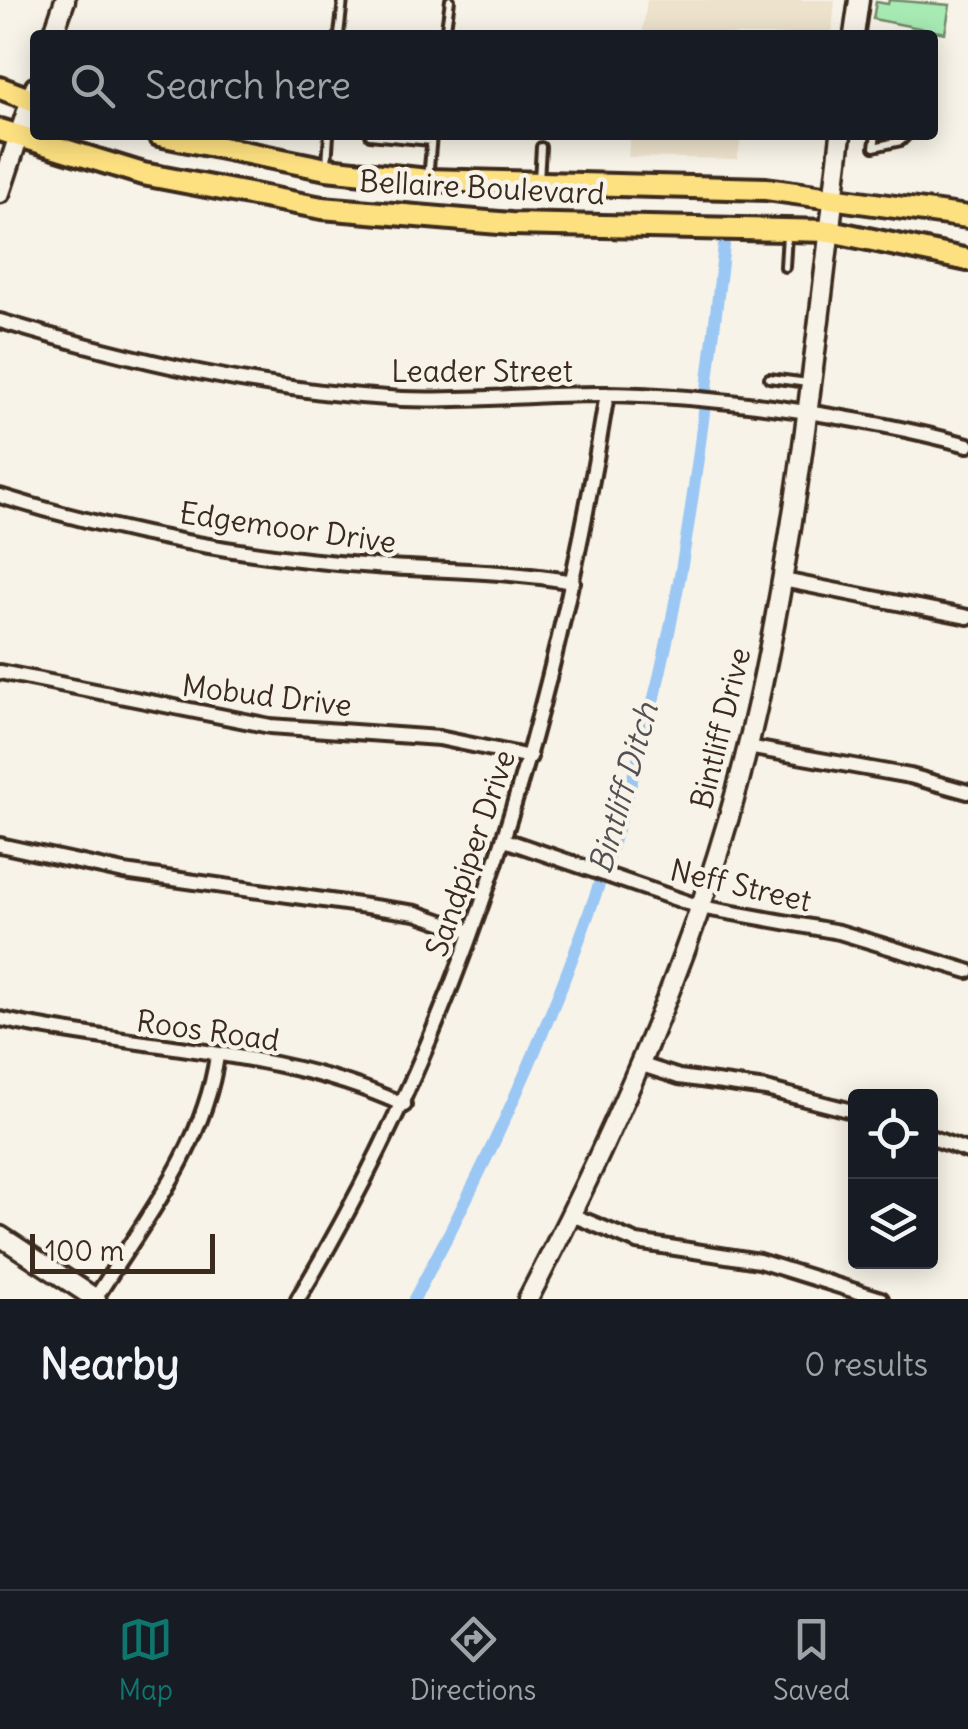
<!DOCTYPE html>
<html lang="en">
<head>
<meta charset="utf-8">
<style>
  body { margin:0; font-family:Delius,sans-serif; background:#20242c; color:#f1f3f6 }
  .controls { position:absolute; right:30px; bottom:30px; display:grid; overflow:hidden; border-radius:10px; box-shadow:0 5px 25px #0003 }
  .controls button { width:90px; height:90px; display:grid; place-items:center; padding:0; border:0; border-bottom:2px solid #363941; background:#171b24; color:#f1f3f6; font:50px sans-serif }
  .scale { position:absolute; left:30px; bottom:25px; width:185px; box-sizing:border-box; padding-left:10px; border:5px solid #3b2a1e; border-top:0; font-size:28px; line-height:35px; white-space:nowrap; color:#3b2a1e; -webkit-text-stroke:8px #f7f3e8; paint-order:stroke }
  .list { margin:0; padding:0; list-style:none }
  h2 { display:flex; justify-content:space-between; align-items:center; height:130px; margin:0; padding:0 40px; font-size:42px }
  h2 small { font-size:32px; font-weight:400; color:#9ea1a6 }
  .icon { flex:none; width:55px; height:55px; fill:none; stroke:currentColor; stroke-width:2; stroke-linecap:round; stroke-linejoin:round }
  .map { position:relative; flex:none; width:968px; height:1299px; overflow:hidden }
  .search { position:absolute; background:#171b24; box-shadow:0 5px 25px #0003; left:30px; right:30px; top:30px; height:110px; display:flex; align-items:center; gap:25px; box-sizing:border-box; padding:0 35px; border-radius:10px; color:#9ea1a6; font-size:38px }
  .sheet { height:290px; background:#171b24 }
  nav { display:flex; justify-content:space-around; align-items:center; box-sizing:border-box; height:140px; border-top:2px solid #363941; background:#171b24; font-size:28px; color:#9ea1a6 }
  nav a { display:grid; justify-items:center; gap:5px }
  nav .on { color:#0f766e }
  .map>svg:first-child { display:block }
  .built { fill:#ede2cc }
  .green { fill:#a8eab4; stroke:#728a69; stroke-width:2.5 }
  .lines { fill:none; stroke-linecap:round; stroke-linejoin:round }
  .canal { stroke:#9ac7f4; stroke-width:12 }
  .lane-casing { stroke:#3b2a1e; stroke-width:14 }
  .street-casing { stroke:#3b2a1e; stroke-width:20 }
  .secondary-casing { stroke:#3b2a1e; stroke-width:25 }
  .primary-casing { stroke:#3b2a1e; stroke-width:28 }
  .lane { stroke:#f7f3e8; stroke-width:6 }
  .street { stroke:#f7f3e8; stroke-width:12 }
  .secondary { stroke:#f7f3e8; stroke-width:18 }
  .primary { stroke:#fde080; stroke-width:20 }
  .labels { text-anchor:middle; dominant-baseline:central; stroke-width:9; stroke-linejoin:round; paint-order:stroke }
  .street-label { font-size:30px; fill:#3b2a1e; stroke:#f7f3e8 }
  .water-label { font-size:32px; font-style:italic; fill:#535154; stroke:#f7f3e8 }
</style>
</head>
<body>
<div class="map">
<svg width="968" height="1299" viewBox="0 0 968 1299">
  <rect width="100%" height="100%" fill="#f7f3e8"/>
  <filter id="ink" filterUnits="userSpaceOnUse"><feTurbulence type="fractalNoise" baseFrequency=".01" numOctaves="2"/><feDisplacementMap in="SourceGraphic" scale="20" xChannelSelector="R" yChannelSelector="G"/><feConvolveMatrix kernelMatrix="1 2 1 2 8 2 1 2 1" color-interpolation-filters="sRGB"/></filter>
  <g filter="url(#ink)">
    <path class="built" d="M647 0H835L832 35H642Z
      M630 135H742L737 159 628 157Z"/>
    <path class="green" d="M889 0 950 5 945 33 873 19 876 2 888 4Z"/>
    <g class="lines">
      <path class="canal" d="M414 1299C537 1075 635 828 680 576 699 466 711 355 724 245"/>
      <g class="lane-casing">
        <path id="lane" d="M339 35 343 0
          M445 35 450 0
          M370 135 431 141
          M876 135 874 147 901 141 907 135
          M327 164 329 135
          M428 179 432 135
          M539 180 541 147
          M785 267 787 234
          M769 378 808 383"/>
      </g>
      <g class="street-casing">
        <path id="street" d="M0 321C130 360 266 392 402 399 471 402 539 393 607 394 720 396 859 416 968 445
          M0 496C119 533 250 558 375 566 442 571 507 570 573 582
          M783 580 968 617
          M0 672 270 726 439 738 530 757
          M748 747 910 776 968 792
          M505 840 700 907 839 932 968 971
          M0 845 124 872 416 913 471 932
          M0 1019C134 1049 279 1047 404 1105
          M639 1064 679 1077 766 1089 856 1112
          M930 1137 968 1151
          M572 1215 637 1242 759 1261 881 1299
          M95 1299C143 1222 204 1148 217 1056
          M298 1299C465 1022 556 711 607 394"/>
      </g>
      <g class="secondary-casing">
        <path id="secondary" d="M53 35 65 0
          M854 35 859 0
          M0 193 35 87
          M0 1236 96 1299
          M528 1299C619 1124 701 938 748 746 797 545 816 340 841 135"/>
      </g>
      <g class="primary-casing">
        <path id="primary" d="M0 88 35 101
          M0 130 143 174 322 208 511 224 830 231 968 260
          M159 135 327 169 428 180 766 189 968 217"/>
      </g>
      <use href="#lane" class="lane"/>
      <use href="#street" class="street"/>
      <use href="#secondary" class="secondary"/>
      <use href="#primary" class="primary"/>
    </g>
  </g>
  <g class="labels">
    <g class="street-label">
      <text transform="translate(482 187) rotate(3)">Bellaire Boulevard</text>
      <text x="482" y="371">Leader Street</text>
      <text transform="translate(288 527) rotate(8)">Edgemoor Drive</text>
      <text transform="translate(267 695) rotate(7)">Mobud Drive</text>
      <text transform="translate(720 728) rotate(-76)">Bintliff Drive</text>
      <text transform="translate(470 853) rotate(-71)">Sandpiper Drive</text>
      <text transform="translate(741 885) rotate(13)">Neff Street</text>
      <text transform="translate(208 1030) rotate(8)">Roos Road</text>
    </g>
    <g class="water-label">
      <text transform="translate(623 788) rotate(-74)">Bintliff Ditch</text>
    </g>
  </g>
</svg>
<div class="controls">
<button><svg class="icon" aria-label="locate" viewBox="0 0 24 24"><circle cx="12" cy="12" r="6"/><path d="M12 2v4M12 18v4M2 12h4M18 12h4"/></svg></button>
<button><svg class="icon" aria-label="layers" viewBox="0 0 24 24"><path d="M12 4l9 5-9 5-9-5zM3 14l9 5 9-5"/></svg></button>
</div>
<div class="scale">100 m</div>
<div class="search"><svg class="icon" aria-label="search" viewBox="0 0 24 24"><circle cx="10" cy="10" r="6"/><path d="M15 15l6 6"/></svg>Search here</div>
</div>
<section class="sheet">
<h2>Nearby<small>0 results</small></h2>
<ul class="list">
</ul>
</section>
<nav>
<a class="on"><svg class="icon" aria-label="map" viewBox="0 0 24 24"><path d="M3 6l6-2 6 2 6-2v14l-6 2-6-2-6 2zM9 4v14M15 6v14"/></svg>Map</a>
<a><svg class="icon" aria-label="directions" viewBox="0 0 24 24"><path d="M12 3l9 9-9 9-9-9zM9 14v-3h6M13 9l2 2-2 2"/></svg>Directions</a>
<a><svg class="icon" aria-label="saved" viewBox="0 0 24 24"><path d="M7 4h10v16l-5-4-5 4z"/></svg>Saved</a>
</nav>
</body>
</html>
